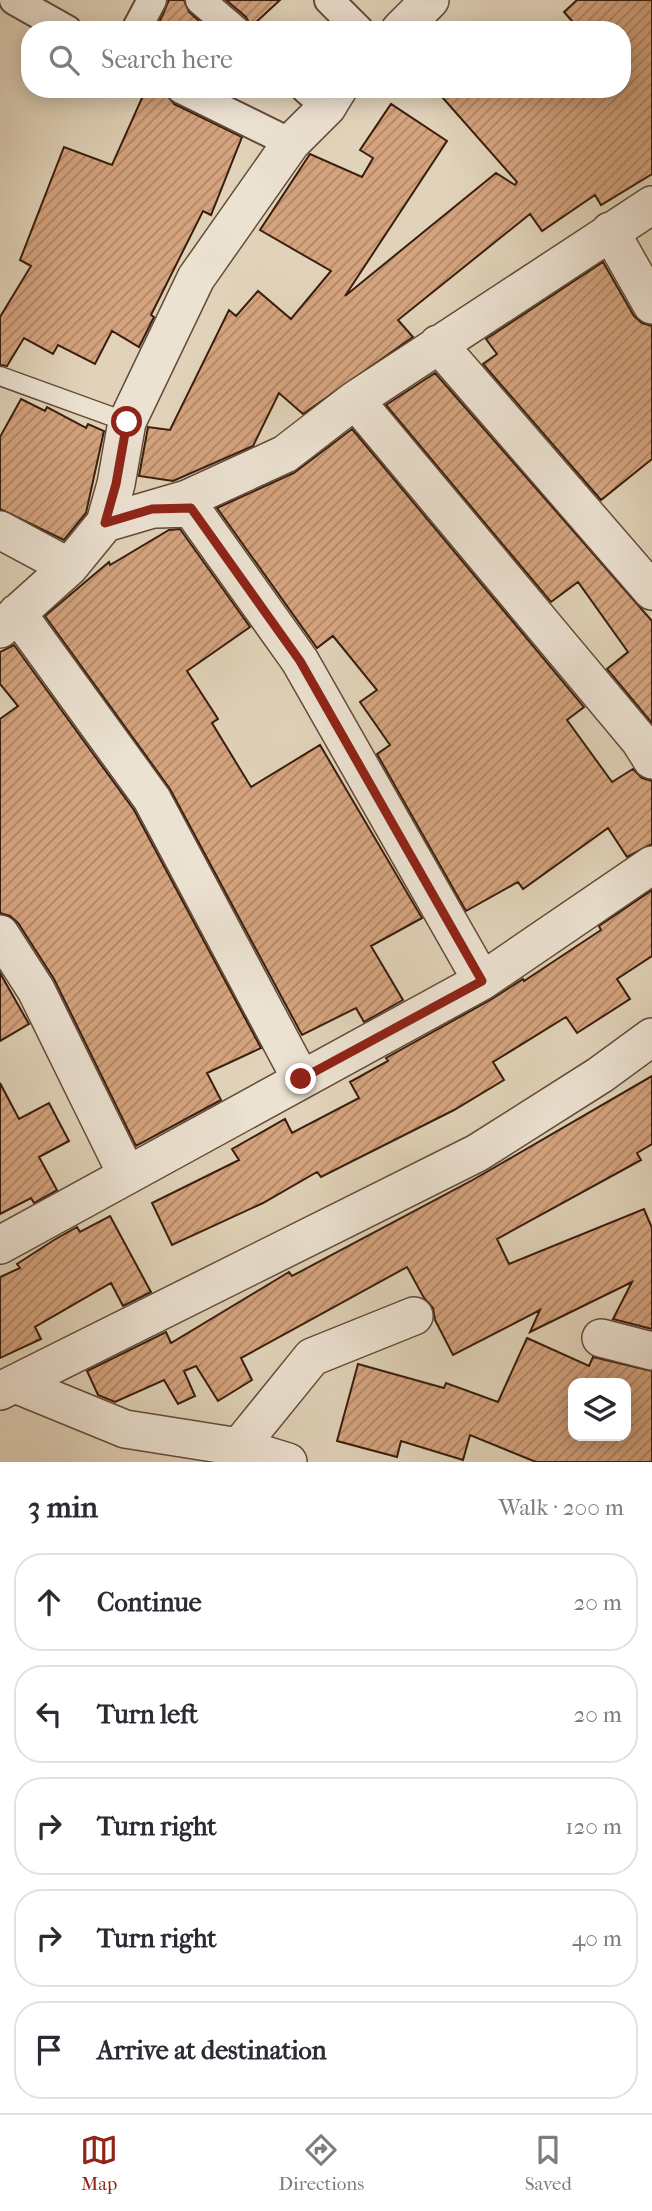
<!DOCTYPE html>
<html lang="en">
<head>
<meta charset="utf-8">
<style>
  body { margin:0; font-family:"IM FELL French Canon",serif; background:#f2f2f3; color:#2b2b33 }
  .controls { position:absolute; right:21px; bottom:21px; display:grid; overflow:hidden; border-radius:14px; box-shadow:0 4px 18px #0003 }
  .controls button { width:63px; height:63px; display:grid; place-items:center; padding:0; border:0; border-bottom:2px solid #e1e1e2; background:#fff; color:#2b2b33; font:35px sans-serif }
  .stop { position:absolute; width:21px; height:21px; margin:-16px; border:5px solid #8f2418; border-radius:50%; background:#fff }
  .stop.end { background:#8f2418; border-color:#fff; box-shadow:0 2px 7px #0008 }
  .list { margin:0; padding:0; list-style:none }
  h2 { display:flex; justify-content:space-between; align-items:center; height:91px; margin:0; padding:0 28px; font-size:30px }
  h2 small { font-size:23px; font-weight:400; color:#7c7c81 }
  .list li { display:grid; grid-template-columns:46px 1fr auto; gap:21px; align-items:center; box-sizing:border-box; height:98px; margin:0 14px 14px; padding:0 14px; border:2px solid #e1e1e2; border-radius:28px }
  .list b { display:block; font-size:26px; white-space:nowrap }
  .list em { font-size:23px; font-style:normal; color:#7c7c81 }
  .icon { flex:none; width:38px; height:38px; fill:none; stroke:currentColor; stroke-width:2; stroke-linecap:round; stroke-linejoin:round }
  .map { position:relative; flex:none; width:652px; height:1462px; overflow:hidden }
  .search { position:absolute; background:#fff; box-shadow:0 4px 18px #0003; left:21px; right:21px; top:21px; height:77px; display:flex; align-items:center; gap:18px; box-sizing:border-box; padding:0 24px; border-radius:28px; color:#7c7c81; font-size:26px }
  .sheet { height:651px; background:#fff }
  nav { display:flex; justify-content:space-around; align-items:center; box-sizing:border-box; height:98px; border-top:2px solid #e1e1e2; background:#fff; font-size:19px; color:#7c7c81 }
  nav a { display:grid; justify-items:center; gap:4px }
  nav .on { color:#8f2418 }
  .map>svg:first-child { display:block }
  .building { fill:url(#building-hatch); stroke:#391e0d; stroke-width:2; fill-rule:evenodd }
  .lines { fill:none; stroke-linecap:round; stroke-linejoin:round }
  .service-casing { stroke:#634b38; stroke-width:21 }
  .pedestrian-casing { stroke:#634b38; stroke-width:32 }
  .minor-casing { stroke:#634b38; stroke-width:40 }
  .service { stroke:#ece2d2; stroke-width:18 }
  .pedestrian { stroke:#ece2d2; stroke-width:28 }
  .minor { stroke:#ece2d2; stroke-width:37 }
  .route { stroke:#8f2418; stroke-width:9 }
</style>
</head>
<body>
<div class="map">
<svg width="652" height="1462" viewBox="0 0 652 1462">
  <defs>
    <pattern id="building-hatch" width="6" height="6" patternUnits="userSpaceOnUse" patternTransform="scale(1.75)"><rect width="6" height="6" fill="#d5a47f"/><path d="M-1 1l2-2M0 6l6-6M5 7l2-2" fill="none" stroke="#ae8566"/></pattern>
  </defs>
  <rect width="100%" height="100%" fill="#e1d3b9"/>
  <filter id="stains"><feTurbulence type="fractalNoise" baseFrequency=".00286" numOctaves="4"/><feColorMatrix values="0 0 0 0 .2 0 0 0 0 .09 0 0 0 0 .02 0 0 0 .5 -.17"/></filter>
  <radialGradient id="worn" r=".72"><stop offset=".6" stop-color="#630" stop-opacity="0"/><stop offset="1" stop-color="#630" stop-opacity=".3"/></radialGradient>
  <path class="building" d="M169 0H184L189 12 209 30H168L159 23Z
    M226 0H280L251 27 246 17Z
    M577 0H652V174L601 205 595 195 542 231 530 214 398 320 413 337 303 414 279 393 253 446 173 481 139 476 148 427 170 430 229 310 236 316 258 291 291 319 331 271 260 230 310 154 362 177 373 158 360 150 391 104 447 141 345 296 496 173 515 185 517 182 435 89H622V30H580L564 12Z
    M146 89 164 90 174 104 242 137 211 215 203 211 151 315 154 317 139 347 112 331 95 364 58 345 53 354 24 338 7 366 0 365V317L31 266 20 260 64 147 112 165Z
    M603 262 634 316 642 323 652 326V459L601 500 483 364 497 354 486 339Z
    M435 373 652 621V723L607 669 628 652 578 582 551 602 386 405Z
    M21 399 45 411 47 407 86 428 88 424 104 431 86 513 64 540 0 509V437Z
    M352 429 584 707 567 720 612 782 633 769 642 778 652 781V844L627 857 608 828 523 889 518 882 466 911 377 754 390 745 360 702 377 690 333 636 317 648 217 508 294 473Z
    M180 529 250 627 187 671 218 719 212 723 251 787 320 745 422 918 371 946 403 1000 364 1022 356 1008 302 1035 170 789 45 616 109 562 110 565 169 530Z
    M14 645 134 810 261 1048 207 1073 221 1100 136 1146 54 979 18 923 10 916 0 913V719L18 706 0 684V652Z
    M652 890V956L617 979 630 999 577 1033 566 1017 493 1062 504 1080 454 1110 321 1177 317 1172 263 1203 172 1245 152 1203 239 1160 232 1149 285 1119 292 1133 359 1098 350 1082 388 1061 386 1058 492 999 523 979 524 981 601 930 599 926Z
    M0 973 29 1024 0 1041Z
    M652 1076V1144L637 1153 641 1160 497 1239 509 1264 644 1209 652 1228V1329L613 1319 632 1282 530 1332 540 1310 453 1355 435 1320 433 1308 424 1298 407 1267 241 1358 252 1380 218 1401 196 1366 184 1371 195 1396 178 1404 164 1380 115 1402 98 1395 87 1371 166 1332 171 1343 289 1272 292 1276 471 1181Z
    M0 1083 19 1119 49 1103 69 1141 39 1157 57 1190 34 1203 31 1198 0 1214Z
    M110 1216 151 1292 123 1306 111 1283 35 1327 41 1339 0 1358V1277L20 1268 17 1264 54 1240 77 1227 80 1232Z
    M527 1338 589 1366 593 1357 652 1371V1462H536L470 1435 463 1460 401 1441 397 1457 337 1441 358 1364 444 1388 446 1383 498 1402ZM573 1383H626V1436H573Z"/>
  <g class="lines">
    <g class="service-casing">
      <path id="service" d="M0 376 127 422"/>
    </g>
    <g class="pedestrian-casing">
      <path id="pedestrian" d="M14 0 67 30
        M200 0 235 30
        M329 0 359 30
        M136 30 152 0
        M181 89 291 143
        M306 89 327 107"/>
    </g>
    <g class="minor-casing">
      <path id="minor" d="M400 30 430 0
        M610 231 652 305
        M438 344 652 591
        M355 400 640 741 652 760
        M157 509 191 508 300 661 482 981
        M105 523 187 499 285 454 355 400 652 205
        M0 530 69 567
        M17 613 152 799 301 1079
        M0 629 69 567 105 523 116 484 127 422 196 278 291 143 327 107 338 89
        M0 934 36 990 127 1175
        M0 1245 482 981 652 865
        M601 1338 652 1351
        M15 1384 125 1429 239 1447 288 1462
        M0 1391 477 1153 600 1075 652 1037
        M239 1447 312 1357 414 1316"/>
    </g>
    <use href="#service" class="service"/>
    <use href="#pedestrian" class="pedestrian"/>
    <use href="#minor" class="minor"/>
  </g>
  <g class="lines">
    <path class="route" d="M127 422 116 484 105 523 152 509 191 508 300 661 482 981 301 1079"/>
  </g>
  <rect width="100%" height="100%" filter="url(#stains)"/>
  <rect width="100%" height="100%" fill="url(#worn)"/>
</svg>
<div class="controls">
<button><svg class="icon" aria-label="layers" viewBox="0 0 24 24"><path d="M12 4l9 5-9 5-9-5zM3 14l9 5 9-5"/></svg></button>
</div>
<div class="stop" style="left:127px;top:422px"></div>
<div class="stop end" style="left:301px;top:1079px"></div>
<div class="search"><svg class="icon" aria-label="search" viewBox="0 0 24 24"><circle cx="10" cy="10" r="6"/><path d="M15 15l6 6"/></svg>Search here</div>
</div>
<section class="sheet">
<h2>3 min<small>Walk · 200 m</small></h2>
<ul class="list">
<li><svg class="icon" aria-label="ahead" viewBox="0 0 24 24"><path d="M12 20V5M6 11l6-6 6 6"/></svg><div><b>Continue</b></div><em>20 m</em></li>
<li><svg class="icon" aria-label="left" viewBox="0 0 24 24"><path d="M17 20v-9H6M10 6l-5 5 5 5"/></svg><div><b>Turn left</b></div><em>20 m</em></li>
<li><svg class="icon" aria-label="right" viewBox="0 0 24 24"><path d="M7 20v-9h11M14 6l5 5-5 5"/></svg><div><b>Turn right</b></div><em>120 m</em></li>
<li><svg class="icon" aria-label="right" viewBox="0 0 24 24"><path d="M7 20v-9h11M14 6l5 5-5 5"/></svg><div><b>Turn right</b></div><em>40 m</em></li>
<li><svg class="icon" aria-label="arrive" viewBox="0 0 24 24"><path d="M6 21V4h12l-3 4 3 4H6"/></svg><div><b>Arrive at destination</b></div></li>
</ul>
</section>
<nav>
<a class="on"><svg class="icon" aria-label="map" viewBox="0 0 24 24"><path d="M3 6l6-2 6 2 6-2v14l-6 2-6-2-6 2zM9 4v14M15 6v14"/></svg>Map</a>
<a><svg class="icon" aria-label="directions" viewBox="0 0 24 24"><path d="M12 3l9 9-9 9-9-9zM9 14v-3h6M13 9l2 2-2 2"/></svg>Directions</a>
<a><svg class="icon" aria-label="saved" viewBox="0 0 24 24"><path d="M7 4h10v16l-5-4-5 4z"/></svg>Saved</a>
</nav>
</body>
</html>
